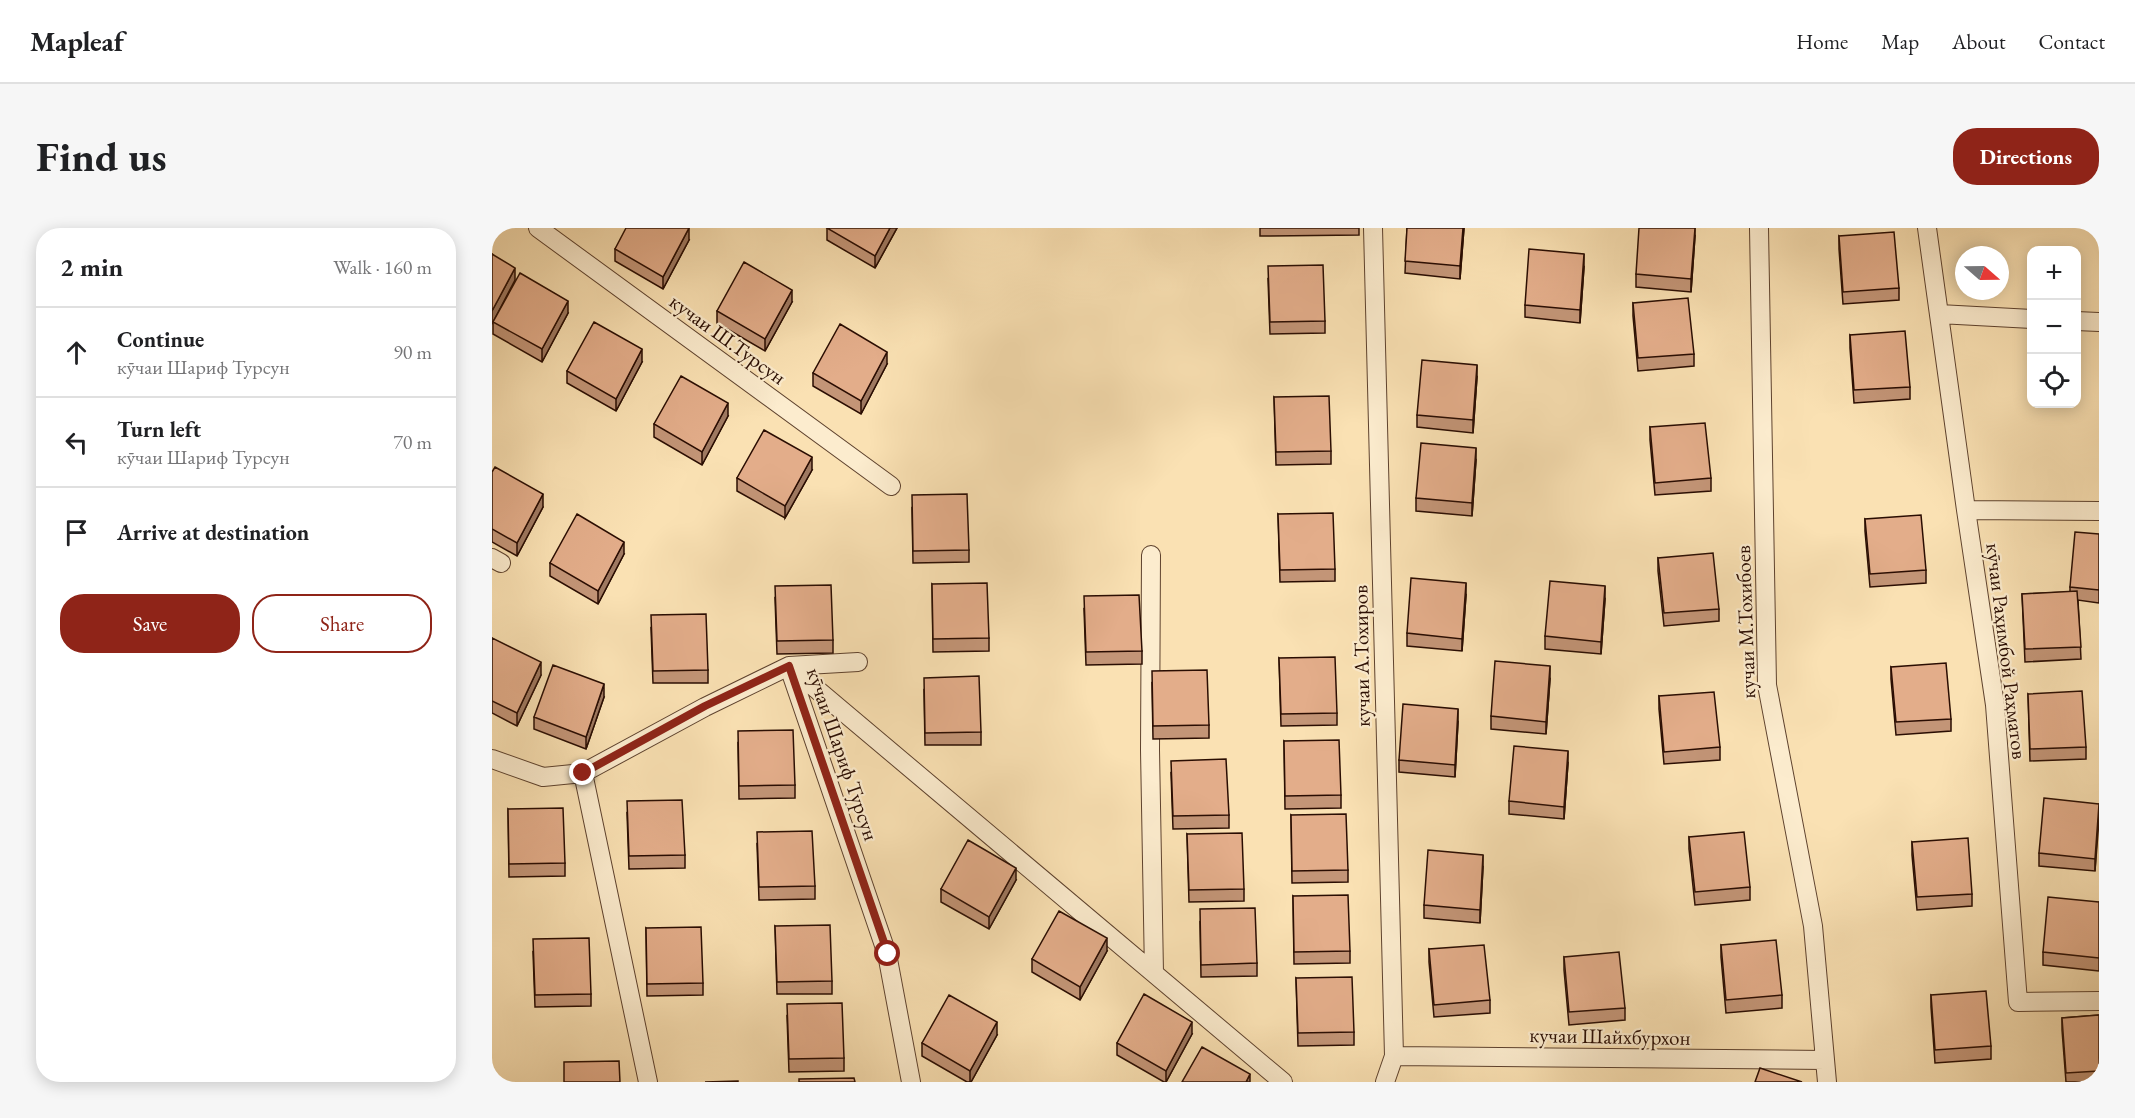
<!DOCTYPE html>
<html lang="en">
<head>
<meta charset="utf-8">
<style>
  body { margin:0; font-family:"EB Garamond",serif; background:#f6f6f6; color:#202124 }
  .controls { position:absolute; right:18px; top:18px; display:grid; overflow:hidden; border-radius:12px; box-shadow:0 3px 15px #0003 }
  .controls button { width:54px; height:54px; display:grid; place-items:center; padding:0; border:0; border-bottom:2px solid #e0e0e0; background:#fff; color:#202124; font:30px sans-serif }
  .compass { position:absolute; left:1463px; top:18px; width:54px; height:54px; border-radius:50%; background:#fff; box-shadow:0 3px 15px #0003; rotate:110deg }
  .stop { position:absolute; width:18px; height:18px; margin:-14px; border:4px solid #8f2418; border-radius:50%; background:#fff }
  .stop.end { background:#8f2418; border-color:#fff; box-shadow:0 2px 6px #0008 }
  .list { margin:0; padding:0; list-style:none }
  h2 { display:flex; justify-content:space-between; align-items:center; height:78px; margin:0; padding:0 24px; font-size:26px }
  h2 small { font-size:20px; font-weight:400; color:#757577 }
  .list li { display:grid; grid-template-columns:39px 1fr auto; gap:18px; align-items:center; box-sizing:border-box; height:90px; padding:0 24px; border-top:2px solid #e0e0e0 }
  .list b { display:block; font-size:22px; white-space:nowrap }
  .list p { margin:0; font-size:20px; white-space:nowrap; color:#757577 }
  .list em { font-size:20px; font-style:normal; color:#757577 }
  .actions { display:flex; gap:12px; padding:18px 24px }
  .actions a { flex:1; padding:14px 0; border:2px solid #8f2418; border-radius:24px; text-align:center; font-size:21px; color:#8f2418 }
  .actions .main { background:#8f2418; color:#fff }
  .icon { flex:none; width:33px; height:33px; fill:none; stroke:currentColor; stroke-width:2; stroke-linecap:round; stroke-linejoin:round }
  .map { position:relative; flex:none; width:1607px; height:854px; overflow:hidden; border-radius:24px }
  header { display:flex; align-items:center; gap:36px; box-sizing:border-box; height:84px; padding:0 30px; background:#fff; border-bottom:2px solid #e0e0e0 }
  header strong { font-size:28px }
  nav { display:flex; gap:33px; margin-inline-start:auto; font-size:21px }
  .intro { display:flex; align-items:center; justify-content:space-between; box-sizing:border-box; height:144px; padding:0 36px }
  h1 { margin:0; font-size:42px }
  .button { padding:15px 27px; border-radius:24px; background:#8f2418; color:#fff; font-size:21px; font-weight:700 }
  main { display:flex; gap:36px; padding:0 36px }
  aside { flex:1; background:#fff; border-radius:24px; box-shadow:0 3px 15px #0003 }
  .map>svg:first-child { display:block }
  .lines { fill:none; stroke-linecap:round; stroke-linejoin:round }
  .minor-casing { stroke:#5e422e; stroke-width:20 }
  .minor { stroke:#fcecce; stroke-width:18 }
  .wall { fill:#c39577; stroke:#2a0d02; stroke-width:1.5 }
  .shaded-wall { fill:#9f7961; stroke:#2a0d02; stroke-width:1.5 }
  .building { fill:#e3ad8a; stroke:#2a0d02; stroke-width:1.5 }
  .route { stroke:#8f2418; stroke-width:8 }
  .labels { text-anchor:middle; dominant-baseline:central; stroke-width:4.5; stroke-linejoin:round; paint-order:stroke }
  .street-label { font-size:21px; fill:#2a0d02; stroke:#fcecce }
</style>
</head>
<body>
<header>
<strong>Mapleaf</strong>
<nav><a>Home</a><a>Map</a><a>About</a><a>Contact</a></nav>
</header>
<div class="intro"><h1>Find us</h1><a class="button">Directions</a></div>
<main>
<aside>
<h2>2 min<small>Walk · 160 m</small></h2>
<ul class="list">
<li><svg class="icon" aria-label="ahead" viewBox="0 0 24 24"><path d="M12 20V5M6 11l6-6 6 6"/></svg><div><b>Continue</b><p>кӯчаи Шариф Турсун</p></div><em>90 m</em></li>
<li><svg class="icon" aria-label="left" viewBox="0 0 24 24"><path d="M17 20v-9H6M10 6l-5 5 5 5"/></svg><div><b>Turn left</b><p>кӯчаи Шариф Турсун</p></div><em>70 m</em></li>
<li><svg class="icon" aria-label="arrive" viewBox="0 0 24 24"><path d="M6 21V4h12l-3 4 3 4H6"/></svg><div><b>Arrive at destination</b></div></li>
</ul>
<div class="actions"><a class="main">Save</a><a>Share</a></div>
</aside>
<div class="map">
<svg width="1607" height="854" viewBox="0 0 1607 854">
  <rect width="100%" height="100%" fill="#fae1b3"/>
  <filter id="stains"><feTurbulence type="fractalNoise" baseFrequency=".00333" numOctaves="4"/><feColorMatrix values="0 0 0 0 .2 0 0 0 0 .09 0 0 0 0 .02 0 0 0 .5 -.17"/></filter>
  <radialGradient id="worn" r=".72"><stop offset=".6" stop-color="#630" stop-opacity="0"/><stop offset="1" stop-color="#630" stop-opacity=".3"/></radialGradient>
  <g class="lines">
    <g class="minor-casing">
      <path id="minor" d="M46 0 399 258
        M881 0 902 828 893 854
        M1267 0 1275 457 1321 698 1335 854
        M1435 0 1474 282 1503 477 1526 774 1607 773
        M1447 86 1540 91
        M1584 93 1607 94
        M1474 282 1607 283
        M659 327 658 522 662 745
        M0 330 9 335
        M297 438 791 854
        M297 439 395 726 419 854
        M0 531 51 549 91 545 213 479 297 438 366 434
        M91 545 156 854
        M902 828 1333 832"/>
    </g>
    <use href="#minor" class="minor"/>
  </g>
  <path class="wall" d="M335 0H405L383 40 335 12Z
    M768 0H867V7L768 8Z
    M915 0H972L968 51 913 45Z
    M1203 8 1199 64 1144 59V46Z
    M1347 8 1407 60V72L1351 76 1347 21Z
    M197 12 171 61 123 33V21Z
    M0 26 23 52 4 88 76 85 50 134 1 106V94L0 96Z
    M1092 39 1088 95 1033 89V77Z
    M776 51 833 93V105L778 106Z
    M300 74 273 123 225 95V83Z
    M1141 75 1202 126V138L1146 143 1141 88Z
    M1358 107 1418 159V171L1362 175 1358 120Z
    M150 134 124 183 75 155V143Z
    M395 136 369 186 321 158V145Z
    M985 149 981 205 925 199V187Z
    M782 169 839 223V236L784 237Z
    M236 188 210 237 162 209V196Z
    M1158 199 1219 250V263L1163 267 1158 212Z
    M984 232 980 288 924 283V270Z
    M320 242 293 290 245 263V250Z
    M0 244 51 279 25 328 0 314Z
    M420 280 477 322V334L421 335Z
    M786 286 843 341V353L788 354Z
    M1373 291 1434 342V355L1378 359 1373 303Z
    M1607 306V375L1586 372 1589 431 1533 434 1530 366 1578 364V359Z
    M132 326 106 376 58 348V335Z
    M1166 330 1227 381V393L1172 398 1166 343Z
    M440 356 497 410V423L441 424Z
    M974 367 970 423 915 418V405Z
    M283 370 341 412V425L285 426Z
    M1113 371 1109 426 1053 421V408Z
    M592 381 650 423V436L594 437Z
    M159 400 216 442V455H161Z
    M0 410 49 447 25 498 0 485Z
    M787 430 845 485V497L789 498Z
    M1399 439 1459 491V503L1404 507 1399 451Z
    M1058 451 1054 506 999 501V488Z
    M660 455 717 497V510L661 511Z
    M432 462 489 504V517H433Z
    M1536 466 1594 519V531L1538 533Z
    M1167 468 1228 519V532L1172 536 1167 481Z
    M112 469 94 521 42 501V489Z
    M966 494 963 549 907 544V532Z
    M792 513 849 567V580L793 581Z
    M246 515 303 557V570L247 571Z
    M1076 535 1072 591 1017 586V573Z
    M679 545 737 587V600L681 601Z
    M1607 576 1603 643 1547 638V625Z
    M16 581 73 635V648L17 649Z
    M135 585 193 627V640L137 641Z
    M799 587 856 642V654L800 655Z
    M695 606 752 661V673L697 674Z
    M1197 609 1258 659V672L1203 677 1197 621Z
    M1420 614 1480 666V678L1425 682 1420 627Z
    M265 616 323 658V671L267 672Z
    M991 639 988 695 932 690V677Z
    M524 652 497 701 449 674V661Z
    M801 668 858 723V735L802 736Z
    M1607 674V743L1551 737V724Z
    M708 694 765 735V748L709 749Z
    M283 698 340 753V766H285Z
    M154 700 211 755V767L155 768Z
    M1229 717 1290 767V780L1234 785 1229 729Z
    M937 721 998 772V785L942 789 937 734Z
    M615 723 588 772 540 744V731Z
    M41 724 99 766V778L43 779Z
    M1072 729 1133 780V792L1077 797 1072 742Z
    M804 750 862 804V817L806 818Z
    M1439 767 1499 818V831L1443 835 1439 779Z
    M1607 787V854H1574L1570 802V790Z
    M295 788 352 830V843L297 844Z
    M700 806 674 854H672L625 827V815Z
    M505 807 479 854H475L430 828V815Z"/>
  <path class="shaded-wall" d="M197 0V12L171 61V49Z
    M398 0H405L383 40V28Z
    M971 0H972L968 51V38Z
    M1203 0V8L1199 64V51Z
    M1092 26V39L1088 95V82Z
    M23 40V52L0 96V83Z
    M300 62V74L273 123V111Z
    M76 73V85L50 134V121Z
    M150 121V134L124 183V171Z
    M395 124V136L369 186V173Z
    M985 137V149L981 205V192Z
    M236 175V188L210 237V224Z
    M984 220V232L980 288V275Z
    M320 229V242L293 290V278Z
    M51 266V279L25 328V315Z
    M132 314V326L106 376V363Z
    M974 355V367L970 423V411Z
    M1113 358V371L1109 426V414Z
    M49 434V447L25 498V485Z
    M1058 438V451L1054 506V494Z
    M112 456V469L94 521V509Z
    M966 481V494L963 549V537Z
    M1076 523V535L1072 591V579Z
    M1607 580V592L1603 643V631Z
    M991 627V639L988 695V682Z
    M524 640V652L497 701V689Z
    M615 710V723L588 772V759Z
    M505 794V807L479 854H478V843Z
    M700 794V806L674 854V843Z
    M758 846V854H754Z"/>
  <path class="building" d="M134 0H197L171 49 123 21Z
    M335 0H398L383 28Z
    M915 0H971L968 38 913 33Z
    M1147 0H1203L1199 51 1144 46Z
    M1402 4 1407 60 1351 64 1347 8Z
    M1037 21 1092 26 1088 82 1033 77Z
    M0 26 23 40 0 83Z
    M252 34 300 62 273 111 225 83Z
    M831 37 833 93 778 94 776 38Z
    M28 45 76 73 50 121 1 94Z
    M1196 70 1202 126 1146 130 1141 75Z
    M102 94 150 121 124 171 75 143Z
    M348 96 395 124 369 173 321 145Z
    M1413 103 1418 159 1362 162 1358 107Z
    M930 132 985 137 981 192 925 187Z
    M189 148 236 175 210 224 162 196Z
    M837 168 839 223 784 224 782 169Z
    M1213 195 1219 250 1163 255 1158 199Z
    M272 202 320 229 293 278 245 250Z
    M929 215 984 220 980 275 924 270Z
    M3 239 51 266 25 315 0 301V244Z
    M475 266 477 322 421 323 420 267Z
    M841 285 843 341 788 342 786 286Z
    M85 286 132 314 106 363 58 335Z
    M1429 287 1434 342 1378 346 1373 291Z
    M1583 304 1607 306V362L1578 359Z
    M1221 325 1227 381 1172 385 1166 330Z
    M919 350 974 355 970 411 915 405Z
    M1058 353 1113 358 1109 414 1053 408Z
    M495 355 497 410 441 411 440 356Z
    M339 357 341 412 285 413 283 358Z
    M1585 363 1589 419 1533 421 1530 366Z
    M647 367 650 423 594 424 592 368Z
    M214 386 216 442 161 443 159 387Z
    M0 410 49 434 25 485 0 473Z
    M843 429 845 485 789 486 787 430Z
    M1003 433 1058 438 1054 494 999 488Z
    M1454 435 1459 491 1404 494 1399 439Z
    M61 437 112 456 94 509 42 489Z
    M715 442 717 497 661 498 660 443Z
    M487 448 489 504 433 505 432 450Z
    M1590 463 1594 519 1538 521 1536 466Z
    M1222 464 1228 519 1172 524 1167 468Z
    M911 476 966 481 963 537 907 532Z
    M301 502 303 557 247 558 246 503Z
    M847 512 849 567 793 568 792 513Z
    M1022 518 1076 523 1072 579 1017 573Z
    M734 531 737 587 681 588 679 533Z
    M1552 570 1607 576 1603 631 1547 625Z
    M190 572 193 627 137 628 135 573Z
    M71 580 73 635 17 636 16 581Z
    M854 586 856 642 800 643 799 587Z
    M320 603 323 658 267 659 265 604Z
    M1252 604 1258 659 1203 664 1197 609Z
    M750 605 752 661 697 662 695 606Z
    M1476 610 1480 666 1425 669 1420 614Z
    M476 612 524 640 497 689 449 661Z
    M936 622 991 627 988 682 932 677Z
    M856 667 858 723 802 724 801 668Z
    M1556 669 1607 674V730L1551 724Z
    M763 680 765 735 709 737 708 681Z
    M567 683 615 710 588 759 540 731Z
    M338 697 340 753 285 754 283 698Z
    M209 699 211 755 155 756 154 700Z
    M97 710 99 766 43 767 41 711Z
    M1284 712 1290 767 1234 772 1229 717Z
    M992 717 998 772 942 777 937 721Z
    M1127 724 1133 780 1077 784 1072 729Z
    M860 749 862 804 806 805 804 750Z
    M1494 763 1499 818 1443 822 1439 767Z
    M652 766 700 794 674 843 625 815Z
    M457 767 505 794 478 843 430 815Z
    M350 775 352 830 297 831 295 776Z
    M1607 787V843L1574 845 1570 790Z
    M710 819 758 846 754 854H690Z
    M127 833 128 854H72V834Z
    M1268 840 1310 854H1263Z
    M362 850 363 854H307V851Z
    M246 853V854H213Z"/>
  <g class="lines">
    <path class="route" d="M91 545 213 478 297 438 396 726"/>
  </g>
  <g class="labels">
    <g class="street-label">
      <text transform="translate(236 111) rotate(36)">кучаи Ш.Турсун</text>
      <text transform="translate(1253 394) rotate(-92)">кучаи М.Тохибоев</text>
      <text transform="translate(1515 423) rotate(83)">кӯчаи Раҳимбой Раҳматов</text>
      <text transform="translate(869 428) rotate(-91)">кучаи А.Тохиров</text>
      <text transform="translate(351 526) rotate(71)">кӯчаи Шариф Турсун</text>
      <text transform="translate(1118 808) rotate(1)">кучаи Шайхбурхон</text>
    </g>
  </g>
  <rect width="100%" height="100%" filter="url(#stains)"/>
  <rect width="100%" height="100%" fill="url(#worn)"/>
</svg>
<div class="controls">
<button>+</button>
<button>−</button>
<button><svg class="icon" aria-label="locate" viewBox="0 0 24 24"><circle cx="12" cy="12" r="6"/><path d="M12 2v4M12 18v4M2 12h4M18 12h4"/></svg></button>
</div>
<svg class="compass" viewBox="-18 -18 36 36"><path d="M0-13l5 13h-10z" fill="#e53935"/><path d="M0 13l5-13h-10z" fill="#757577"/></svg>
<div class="stop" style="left:396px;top:726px"></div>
<div class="stop end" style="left:91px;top:545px"></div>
</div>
</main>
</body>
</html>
